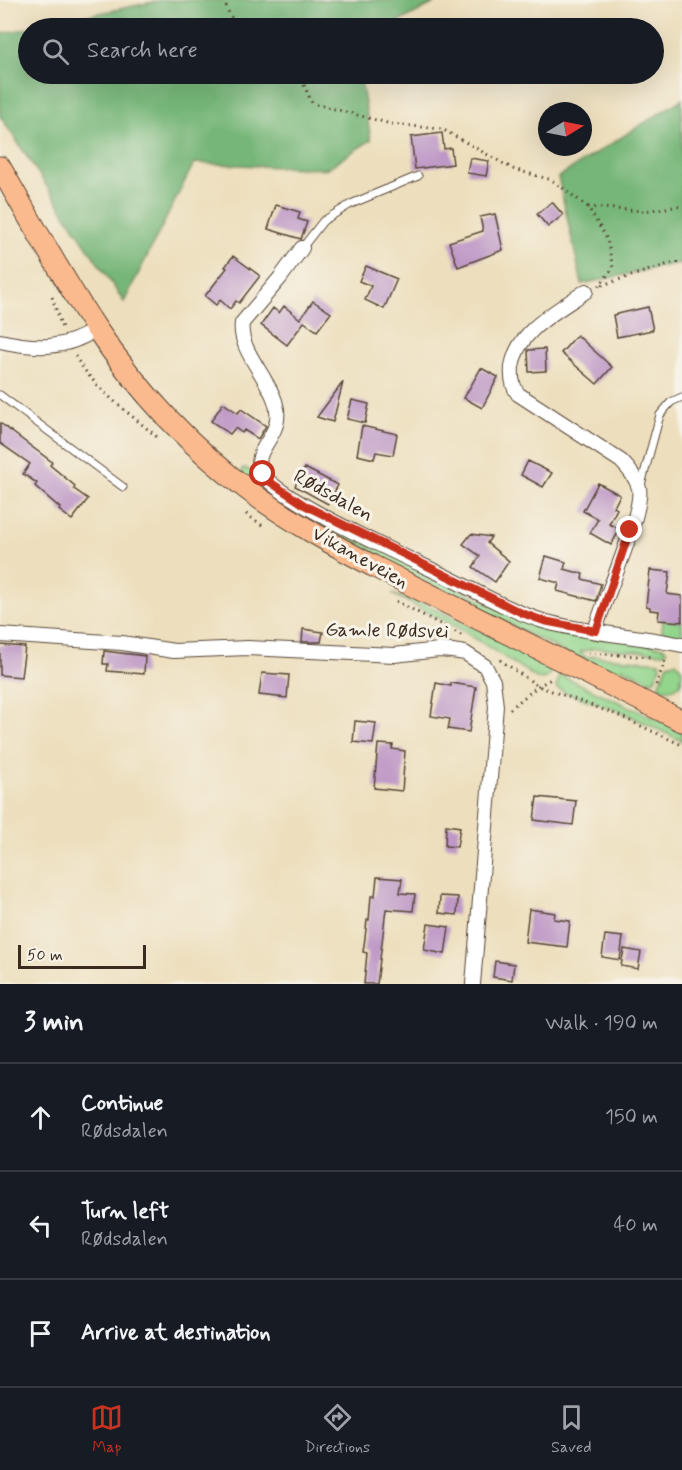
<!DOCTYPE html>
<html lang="en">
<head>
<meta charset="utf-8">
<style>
  body { margin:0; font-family:Mynerve,sans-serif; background:#20242c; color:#f1f3f6 }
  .compass { position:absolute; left:538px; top:102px; width:54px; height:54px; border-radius:50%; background:#171b24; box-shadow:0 6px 24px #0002; rotate:80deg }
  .scale { position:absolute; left:18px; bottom:15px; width:128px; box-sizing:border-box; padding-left:6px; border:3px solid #3b2a1e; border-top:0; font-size:16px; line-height:21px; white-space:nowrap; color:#3b2a1e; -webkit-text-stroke:4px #f7f3e8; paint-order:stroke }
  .stop { position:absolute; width:18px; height:18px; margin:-14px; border:4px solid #c8321e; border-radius:50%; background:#fff }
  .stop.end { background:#c8321e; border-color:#fff; box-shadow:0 2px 6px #0008 }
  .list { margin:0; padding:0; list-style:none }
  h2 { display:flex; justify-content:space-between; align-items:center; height:78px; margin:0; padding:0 24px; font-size:26px }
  h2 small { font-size:20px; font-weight:400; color:#9ea1a6 }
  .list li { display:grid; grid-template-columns:39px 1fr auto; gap:18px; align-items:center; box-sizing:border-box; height:108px; padding:0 24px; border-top:2px solid #363941 }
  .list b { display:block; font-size:22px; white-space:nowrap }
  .list p { margin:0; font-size:20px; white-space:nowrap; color:#9ea1a6 }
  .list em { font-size:20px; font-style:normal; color:#9ea1a6 }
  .icon { flex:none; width:33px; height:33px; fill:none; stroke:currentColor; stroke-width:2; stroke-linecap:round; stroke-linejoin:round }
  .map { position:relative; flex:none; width:682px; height:984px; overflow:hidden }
  .search { position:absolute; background:#171b24; box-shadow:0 6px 24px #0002; left:18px; right:18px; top:18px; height:66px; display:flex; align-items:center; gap:15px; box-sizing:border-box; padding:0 21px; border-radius:33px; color:#9ea1a6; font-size:22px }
  .sheet { height:402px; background:#171b24 }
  nav { display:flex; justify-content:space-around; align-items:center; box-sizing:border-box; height:84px; border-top:2px solid #363941; background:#171b24; font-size:16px; color:#9ea1a6 }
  nav a { display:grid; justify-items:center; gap:3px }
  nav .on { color:#c8321e }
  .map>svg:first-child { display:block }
  .green { fill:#93d58d; stroke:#678056; stroke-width:1.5 }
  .forest { fill:#76b678; stroke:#58704b; stroke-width:1.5 }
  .building { fill:#be98c6 }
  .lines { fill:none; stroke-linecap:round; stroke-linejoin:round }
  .service-casing { stroke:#564536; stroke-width:9 }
  .minor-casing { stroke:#564536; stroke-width:16 }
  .primary-casing { stroke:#564536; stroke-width:23 }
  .path { stroke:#564536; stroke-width:3; stroke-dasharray:1.5 4.5; stroke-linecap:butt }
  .service { stroke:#fff; stroke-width:7 }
  .minor { stroke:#fff; stroke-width:14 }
  .primary { stroke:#fbba8d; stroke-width:21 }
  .route { stroke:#c8321e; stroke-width:8 }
  .labels { text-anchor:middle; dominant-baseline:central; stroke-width:6; stroke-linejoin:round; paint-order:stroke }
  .street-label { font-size:20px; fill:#3b2a1e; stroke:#f7f3e8 }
</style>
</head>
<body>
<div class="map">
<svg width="682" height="984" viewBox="0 0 682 984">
  <rect width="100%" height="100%" fill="#f7f3e8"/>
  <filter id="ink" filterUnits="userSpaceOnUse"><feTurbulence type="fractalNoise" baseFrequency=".0167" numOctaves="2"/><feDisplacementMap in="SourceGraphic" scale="12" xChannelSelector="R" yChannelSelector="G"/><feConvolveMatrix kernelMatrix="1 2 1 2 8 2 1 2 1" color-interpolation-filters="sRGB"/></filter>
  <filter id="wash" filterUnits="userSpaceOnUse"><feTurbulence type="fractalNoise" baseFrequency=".008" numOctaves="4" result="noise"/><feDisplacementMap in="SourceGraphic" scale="24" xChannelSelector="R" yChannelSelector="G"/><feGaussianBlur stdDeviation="1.35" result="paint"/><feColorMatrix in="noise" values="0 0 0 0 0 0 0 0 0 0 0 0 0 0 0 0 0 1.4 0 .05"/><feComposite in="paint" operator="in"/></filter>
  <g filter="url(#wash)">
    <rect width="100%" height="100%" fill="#eddfbd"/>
    <path class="green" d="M246 468 305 510 528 623 663 647 667 651 665 653 597 648 580 652 586 658 593 656 660 662 661 667 654 680 650 681 623 668 620 672 594 667 421 580 326 527 242 474V469Z
      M392 594 427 605 547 664 550 674 546 678 538 679 462 630Z
      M663 620 682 622V637L662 632Z
      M676 662 682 669 681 684C674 689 666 691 658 688L668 664Z
      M560 675 682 731V741L622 712 567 693 556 688Z"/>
    <path class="forest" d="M162 0H440L387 28H28V74H360L371 140 326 169 194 163 124 302 0 116V34Z
      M682 99V266L679 263 582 284 558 177Z"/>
    <g id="blocks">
      <path class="building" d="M442 133 444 149 451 148 453 164 415 169 411 137Z
        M470 158 489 161 486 176 467 173Z
        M552 202 563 215 548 227 537 214Z
        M276 205 300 212 298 219 307 222 301 239 268 229Z
        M495 214 503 250 458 267 449 242 483 231 480 217Z
        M233 256 260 276 239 303 236 301 230 309 220 300 216 305 205 296 227 268 225 267Z
        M366 266 397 279 384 309 365 300 371 286 359 281Z
        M313 301 331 313 317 331 304 322 287 345 261 325 273 308 279 313 284 306 300 319Z
        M648 307 653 330 617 337 613 315Z
        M577 335 612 367 597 384 561 353Z
        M545 349 546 371 529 372 528 350Z
        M481 368 498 377 482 408 464 398Z
        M343 382 333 422 317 417Z
        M352 400 369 404 365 423 347 419Z
        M223 403 238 413 241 409 266 426 258 439 244 430 242 433 235 428 230 434 211 421Z
        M0 423 52 462 50 465 75 486 74 489 88 499 72 520 59 510 60 508 35 486 37 483 23 474 30 464 0 443Z
        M362 426 397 434 393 455 376 452 374 459 357 455Z
        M528 461 552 473 543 487 521 475Z
        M305 468 338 485 328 504 295 486Z
        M598 483 620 495 614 507 617 509 609 524 620 529 611 545 590 533 598 519 583 511Z
        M471 534 491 537 487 543 509 561 495 582 473 567 480 556 463 544Z
        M546 556 566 562 564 569 583 574 582 579 601 584 596 601 557 591 559 583 540 578Z
        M650 570 670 572 667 594 682 596V622L658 620 659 611 650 610V607L646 606Z
        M303 629 323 632 321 642H302Z
        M0 645 25 647 21 677 0 675Z
        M104 651 145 656 144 674 107 671 108 664H103Z
        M262 673 289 675 287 698 259 695Z
        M436 683 451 686V683L476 687 469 732 448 729 450 719 431 716Z
        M355 721 376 723 373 744 353 742Z
        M378 744 393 745 392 749 405 751 402 791 374 788Z
        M537 797 576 801 573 825 534 820Z
        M446 825 460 827 457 847 445 846Z
        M377 877 402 879 400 893 415 894 413 911 386 909 377 984H364L367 953 363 952 365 938 367 920H369L371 896H375Z
        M440 896 458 897 457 915 439 913Z
        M529 909 555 913 554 919 570 921 567 947 525 942Z
        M428 924 449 927 445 954 424 950Z
        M605 935 623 937 620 960 602 957Z
        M624 949 641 952 638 969 621 966Z
        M495 961 514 964 512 980 493 977Z"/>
    </g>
  </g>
  <g filter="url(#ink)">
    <use href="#blocks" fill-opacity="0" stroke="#564536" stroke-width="1.5"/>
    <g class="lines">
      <g class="service-casing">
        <path id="service" d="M302 248 323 221 351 204 418 176
          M0 395 123 487
          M641 485 660 415 671 402 682 397"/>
      </g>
      <g class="minor-casing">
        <path id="minor" d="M302 248 280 278 242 323C238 349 267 376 275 401 287 437 249 447 262 473 276 499 410 559 443 575 476 591 508 610 543 621 588 634 636 635 682 645
          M586 291C558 311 517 330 512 367 511 378 512 386 518 394L621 461C629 469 636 477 639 488 644 512 603 601 595 631
          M0 341C35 349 66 350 96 329
          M0 635 122 643 174 651 248 648 394 655 439 650 452 651 465 653 485 666 493 681 496 706 473 984"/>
      </g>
      <g class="primary-casing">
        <path id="primary" d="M0 167C31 221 61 276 96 328 137 390 192 449 252 493 290 521 332 544 373 566L682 721"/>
      </g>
      <path class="path" d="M224 0 230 16 243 28
        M299 74 312 103 391 124 442 129 513 169 552 180 588 207 607 239 613 268 599 286
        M588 207 643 211 682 206
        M602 285 672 263 682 262
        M52 297 62 328
        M75 356C97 392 126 410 157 437
        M246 514 265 527
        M396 601 465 637
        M588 653 653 657
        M500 660 538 686 615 714 682 745
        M656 685 666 658
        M510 709 538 686 553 678"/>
      <use href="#service" class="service"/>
      <use href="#minor" class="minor"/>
      <use href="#primary" class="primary"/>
    </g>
  </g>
  <g class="lines" filter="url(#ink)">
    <path class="route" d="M263 474 270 482 306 506 522 613 544 621 596 631 630 530"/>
  </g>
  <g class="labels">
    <g class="street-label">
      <text transform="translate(333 496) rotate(29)">Rødsdalen</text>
      <text transform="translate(360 558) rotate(29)">Vikaneveien</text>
      <text transform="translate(387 631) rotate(1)">Gamle Rødsvei</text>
    </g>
  </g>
</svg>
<svg class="compass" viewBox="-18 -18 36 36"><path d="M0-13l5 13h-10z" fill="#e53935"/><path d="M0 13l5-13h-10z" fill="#9ea1a6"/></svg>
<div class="scale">50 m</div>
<div class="stop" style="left:263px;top:474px"></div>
<div class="stop end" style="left:630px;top:530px"></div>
<div class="search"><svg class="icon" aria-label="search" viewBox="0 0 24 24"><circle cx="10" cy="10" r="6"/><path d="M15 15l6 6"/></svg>Search here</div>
</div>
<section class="sheet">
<h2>3 min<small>Walk · 190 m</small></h2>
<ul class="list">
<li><svg class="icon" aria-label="ahead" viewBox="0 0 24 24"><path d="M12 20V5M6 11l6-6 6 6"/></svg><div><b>Continue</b><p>Rødsdalen</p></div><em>150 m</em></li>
<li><svg class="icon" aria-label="left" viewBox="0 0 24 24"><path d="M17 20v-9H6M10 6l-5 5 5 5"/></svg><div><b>Turn left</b><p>Rødsdalen</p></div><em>40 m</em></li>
<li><svg class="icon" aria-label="arrive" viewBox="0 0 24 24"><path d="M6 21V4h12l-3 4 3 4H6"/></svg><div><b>Arrive at destination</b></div></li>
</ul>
</section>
<nav>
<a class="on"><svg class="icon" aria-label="map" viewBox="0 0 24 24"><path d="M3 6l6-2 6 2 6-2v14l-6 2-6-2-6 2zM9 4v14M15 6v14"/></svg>Map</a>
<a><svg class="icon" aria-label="directions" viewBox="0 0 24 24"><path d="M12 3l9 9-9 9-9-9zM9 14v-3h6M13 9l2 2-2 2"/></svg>Directions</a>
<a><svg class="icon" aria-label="saved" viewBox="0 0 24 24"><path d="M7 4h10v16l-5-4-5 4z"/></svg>Saved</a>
</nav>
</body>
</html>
